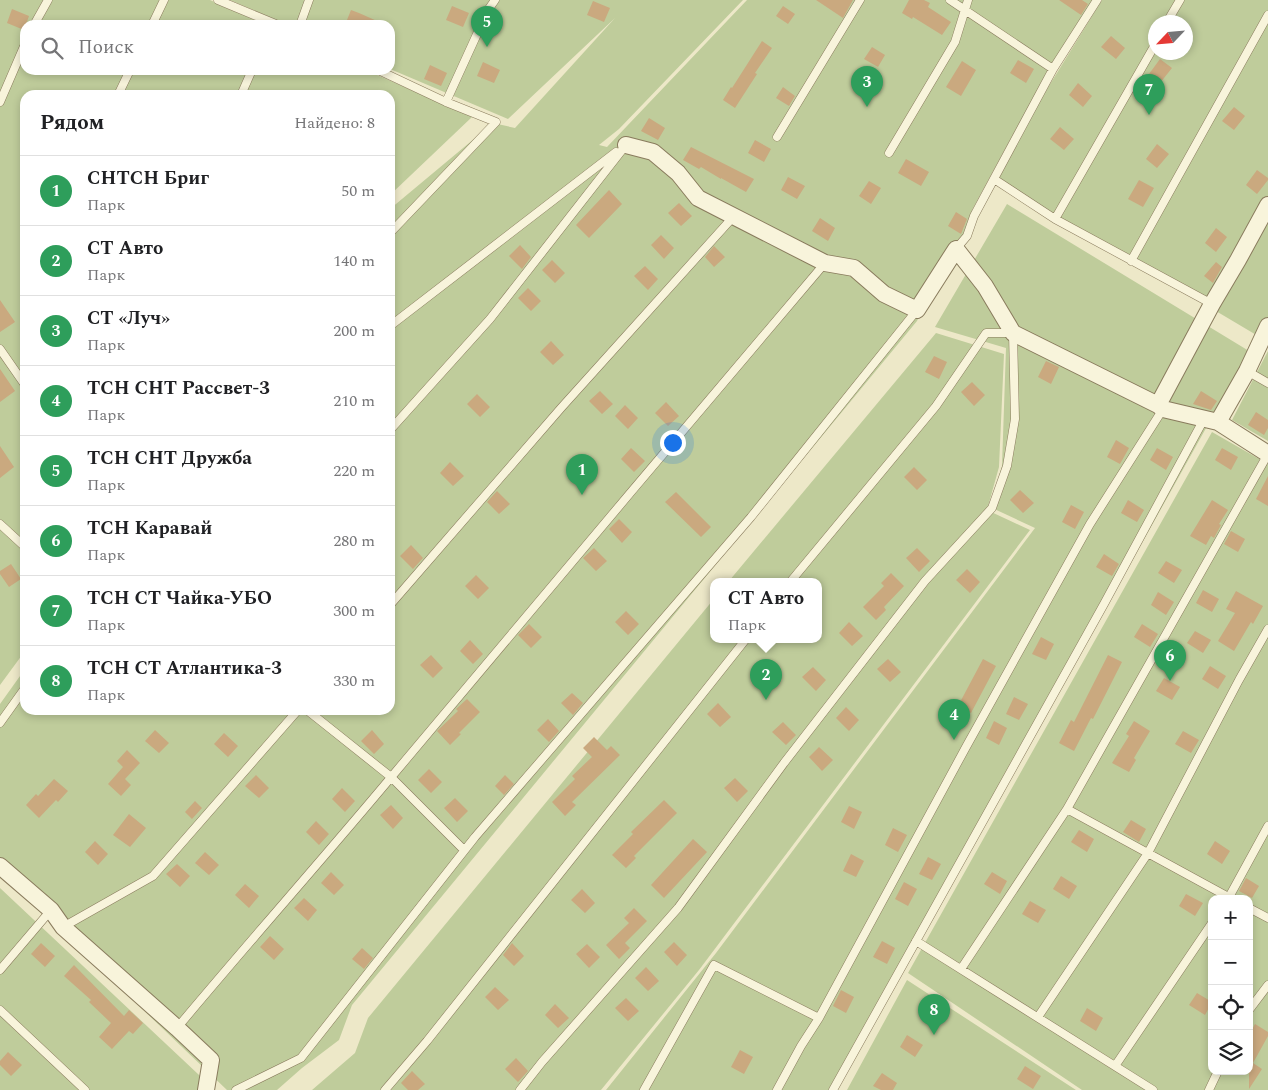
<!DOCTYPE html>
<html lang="ru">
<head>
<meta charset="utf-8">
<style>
  body { margin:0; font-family:Spectral,serif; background:#f2f2f2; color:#202124 }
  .controls { position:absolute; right:15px; bottom:15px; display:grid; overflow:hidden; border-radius:10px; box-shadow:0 2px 8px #0003 }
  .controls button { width:45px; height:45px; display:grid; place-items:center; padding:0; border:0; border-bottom:1px solid #e0e0e0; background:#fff; color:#202124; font:25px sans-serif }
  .compass { position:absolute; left:1148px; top:15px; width:45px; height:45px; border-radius:50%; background:#fff; box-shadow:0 2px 8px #0003; rotate:244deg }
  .you { position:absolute; left:672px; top:442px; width:18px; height:18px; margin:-12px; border:4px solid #fff; border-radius:50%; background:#1a73e8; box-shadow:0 0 0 8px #1a73e833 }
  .badge { display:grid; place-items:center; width:32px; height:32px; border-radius:50%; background:#963d2f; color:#fff; font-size:16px; font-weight:700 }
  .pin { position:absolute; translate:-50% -41px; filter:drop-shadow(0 1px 2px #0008) }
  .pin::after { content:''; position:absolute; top:26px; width:18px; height:15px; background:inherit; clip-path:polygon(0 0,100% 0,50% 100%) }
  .popup { position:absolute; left:710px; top:578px; width:112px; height:65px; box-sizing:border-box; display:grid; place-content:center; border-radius:10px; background:#fff; filter:drop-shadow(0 1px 4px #0005); font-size:16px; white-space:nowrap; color:#757577 }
  .popup b { font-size:19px; color:#202124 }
  .popup::after { content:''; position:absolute; left:50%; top:100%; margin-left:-10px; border:10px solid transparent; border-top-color:#fff }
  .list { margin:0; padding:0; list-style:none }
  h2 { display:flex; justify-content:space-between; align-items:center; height:65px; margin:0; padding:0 20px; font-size:21px }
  h2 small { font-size:16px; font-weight:400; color:#757577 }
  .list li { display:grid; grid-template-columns:32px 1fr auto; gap:15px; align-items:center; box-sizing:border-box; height:70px; padding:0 20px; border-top:1px solid #e0e0e0 }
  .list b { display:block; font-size:19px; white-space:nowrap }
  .list p { margin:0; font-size:16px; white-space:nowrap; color:#757577 }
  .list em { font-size:16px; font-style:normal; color:#757577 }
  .icon { flex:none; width:28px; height:28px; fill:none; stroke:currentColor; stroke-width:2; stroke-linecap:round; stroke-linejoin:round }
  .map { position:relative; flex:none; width:1268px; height:1090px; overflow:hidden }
  .search { position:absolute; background:#fff; box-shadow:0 2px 8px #0003; left:20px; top:20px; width:375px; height:55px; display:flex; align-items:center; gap:12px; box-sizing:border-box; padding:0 18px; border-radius:15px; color:#757577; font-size:19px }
  .panel { position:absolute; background:#fff; box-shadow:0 2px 8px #0003; left:20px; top:90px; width:375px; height:625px; border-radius:15px }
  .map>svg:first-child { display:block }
  .green { fill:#bfcc9b; fill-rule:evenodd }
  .building { fill:#caa97f }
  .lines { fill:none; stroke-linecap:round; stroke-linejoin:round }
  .lane-casing { stroke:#897b5d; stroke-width:9 }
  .street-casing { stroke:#897b5d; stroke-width:18 }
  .lane { stroke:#f8f4db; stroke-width:8 }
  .street { stroke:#f8f4db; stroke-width:16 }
</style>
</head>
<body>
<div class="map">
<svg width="1268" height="1090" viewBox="0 0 1268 1090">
  <rect width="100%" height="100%" fill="#ede8c8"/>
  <path class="green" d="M0 0H210L266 25H25V70H366L472 117 390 195V95H25V651L0 685Z
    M230 0H743L619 129 599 145 607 147 747 0H1095L1016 129 972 210C972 228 959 239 950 254 938 275 928 299 917 321L352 1005 339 1040 302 1068 277 1090H227L0 873V704L25 669V710H390V209L493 123 515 128 615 18 508 119 390 69V25H288Z
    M1102 0H1268V319L1258 336 992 178ZM1156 22H1186V52H1156Z
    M1007 204 1249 351 837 1090H606L716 953 1035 528 990 507 1002 466 1006 348 935 327Z
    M936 333 1004 354 999 467 987 510 1030 530 699 970 601 1090H312L355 1053 368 1018 713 600 714 639H818V581H729Z
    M1268 351V441L1232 420Z
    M1212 432 1268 464V1090H1082L908 973ZM1212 899H1249V1071H1212Z
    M0 888 215 1090H0Z
    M907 980 1076 1090H847Z"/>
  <path class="building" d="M816 0H853L843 18Z
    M909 0H924L930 3 928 7 951 22 942 35 913 17 912 19 902 13Z
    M1059 0H1082L1088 4 1081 15Z
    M593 1 610 8 604 22 587 15Z
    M452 6 469 13 463 27 446 20Z
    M783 6 795 14 788 24 776 16Z
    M12 9 29 16 24 30 7 23Z
    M351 10 359 13 386 25H345Z
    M1111 36 1125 48 1116 59 1101 47Z
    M762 41 772 48 755 73 757 74 735 108 723 100 731 87 732 88Z
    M872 47 885 55 878 67 864 59Z
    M1160 59 1172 68 1160 83 1149 74Z
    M1018 60 1034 69 1026 83 1010 73Z
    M962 61 976 70 961 96 946 87Z
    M483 62 500 70 494 83 477 76Z
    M430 65 447 73 441 86 424 79Z
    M1078 83 1092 96 1083 107 1069 95Z
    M783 87 795 96 789 106 776 98Z
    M1234 107 1245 116 1234 130 1222 121Z
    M649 118 665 128 658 140 641 131Z
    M1060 127 1074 139 1064 150 1050 139Z
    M755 140 771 149 764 162 748 153Z
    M1157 144 1169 154 1157 168 1146 159Z
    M691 147 754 179 746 192 721 178V179L701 167 699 169 683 160Z
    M906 159 929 172 921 186 898 173Z
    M1257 170 1268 178V180L1257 194 1246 185Z
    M788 177 805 186 797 199 781 190Z
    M1139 180 1154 188 1143 207 1128 199Z
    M869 181 881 188 871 204 859 196Z
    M609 190 622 204 589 238 576 225Z
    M679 203 692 216 681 226 668 213Z
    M956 212 967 219 961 234 948 226Z
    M820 218 835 228 828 241 812 231Z
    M1216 228 1227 237 1216 252 1205 243Z
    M661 235 674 248 664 259 651 245Z
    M520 245 531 257 522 269 509 256Z
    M714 246 725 257 714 267 705 257Z
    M552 260 565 273 555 283 542 270Z
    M1216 262 1222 267 1213 283 1204 276Z
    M645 266 658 279 648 290 634 276Z
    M528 288 541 301 531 311 518 298Z
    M0 300 15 322 0 332Z
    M551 341 564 355 553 365 540 352Z
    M934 356 947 362 939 379 925 372Z
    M1046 361 1059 367 1051 384 1038 377Z
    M0 369 15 391 0 402Z
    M972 382 985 395 974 406 961 392Z
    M600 391 613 404 602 414 589 401Z
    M1201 391 1217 401 1211 410 1193 404Z
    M477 394 490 407 480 417 467 404Z
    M666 402 679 416 668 426 655 413Z
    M625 405 638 418 628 429 615 416Z
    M1256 412 1268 420V428L1264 435 1248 425Z
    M1116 440 1129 448 1120 464 1107 457Z
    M0 446 14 467 0 478Z
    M631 448 645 461 634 472 621 459Z
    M1157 448 1173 457 1166 470 1150 460Z
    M1222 448 1238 457 1231 470 1215 460Z
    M450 462 464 476 453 486 440 473Z
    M914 467 927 480 917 490 904 477Z
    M1268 476V506L1256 499Z
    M1020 490 1034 503 1023 513 1010 500Z
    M497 491 510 504 499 514 487 502Z
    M676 492 711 527 701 537 665 502Z
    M1128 500 1144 510 1137 522 1121 513Z
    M1212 500 1228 510 1219 524 1221 525 1214 538 1211 536 1206 545 1190 536Z
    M1071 505 1084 512 1075 529 1062 522Z
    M619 519 632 532 622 543 609 529Z
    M1231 531 1245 539 1238 552 1224 544Z
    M411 545 423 558 413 569 400 556Z
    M594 548 607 561 596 571 583 558Z
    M917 548 930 561 919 572 906 558Z
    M1104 554 1119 564 1112 576 1096 567Z
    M1166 561 1182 570 1174 583 1158 573Z
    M11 564 21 579 9 587 0 574V571Z
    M967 569 980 582 970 593 956 580Z
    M891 573 904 586 884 607 886 610 876 620 863 607 884 586 881 583Z
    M476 575 489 588 478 599 465 586Z
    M1203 590 1219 599 1212 612 1196 603Z
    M1236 591 1263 606 1253 624 1251 622 1234 651 1218 641 1235 613 1226 609Z
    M1158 592 1174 602 1166 615 1151 605Z
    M626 611 639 624 628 635 615 622Z
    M849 622 863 636 852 646 839 633Z
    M529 624 542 637 531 648 518 635Z
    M1142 624 1158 634 1150 647 1134 637Z
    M1195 631 1211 640 1203 653 1187 643Z
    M1041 637 1054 644 1046 660 1032 654Z
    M470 640 483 654 473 664 460 651Z
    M431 655 443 668 433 678 420 665Z
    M1108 655 1122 662 1093 719 1091 718 1074 751 1059 743 1071 720 1074 722Z
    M888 659 901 672 890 682 877 669Z
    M983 659 996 666 971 713 958 706Z
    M763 664 776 678 765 688 752 675Z
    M1210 666 1226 676 1218 689 1202 679Z
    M813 667 826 680 816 691 802 677Z
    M1164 678 1180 687 1172 700 1156 691Z
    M572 693 583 703 573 715 561 703Z
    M1014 697 1028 704 1019 720 1006 714Z
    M467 699 480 712 459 733 461 734 450 745 437 731 458 711 456 709Z
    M718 703 731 717 720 727 707 714Z
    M846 707 859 720 849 731 836 718Z
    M548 719 559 731 549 742 537 730Z
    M994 721 1007 728 999 745 986 738Z
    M1134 721 1150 731 1134 758 1136 760 1129 772 1112 763 1129 736 1126 734Z
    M783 722 796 735 786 745 772 732Z
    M155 730 169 743 159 753 145 741Z
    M372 730 384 744 374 754 361 741Z
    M1183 731 1199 740 1191 753 1175 744Z
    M224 733 238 746 228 757 214 744Z
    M594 737 607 750 611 746 620 755 572 802 576 805 565 816 552 802 575 779 572 776 592 757 583 748Z
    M819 747 833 760 822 771 809 757Z
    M127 750 140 763 125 779 131 785 121 796 108 784 123 767 117 761Z
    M429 769 442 782 431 793 418 780Z
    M256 775 269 788 259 798 245 786Z
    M505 775 514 784 504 795 495 786Z
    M735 778 748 791 737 802 724 788Z
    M54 779 68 791 58 802 56 800 39 818 26 805 36 794 38 796Z
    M342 788 355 801 345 812 332 799Z
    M455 798 468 811 457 822 444 808Z
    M664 800 677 813 634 856 636 858 626 868 612 855 633 834 631 832Z
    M195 801 202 808 192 819 185 812Z
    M391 805 403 818 393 829 380 815Z
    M849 806 862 812 854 829 841 822Z
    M129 814 146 828 130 847 113 835Z
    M1131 820 1146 829 1139 842 1123 832Z
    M316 821 329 834 319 845 306 832Z
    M893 828 907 835 898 852 885 845Z
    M1079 830 1094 839 1087 852 1071 842Z
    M693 839 707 852 664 898 651 885Z
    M95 841 108 854 98 865 85 852Z
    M1215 841 1230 851 1222 864 1207 854Z
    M205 852 219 865 209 875 195 863Z
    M851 854 864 861 856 877 843 871Z
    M928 857 941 864 932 880 919 874Z
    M177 864 190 876 180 887 166 874Z
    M331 872 344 885 334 895 321 883Z
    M992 872 1007 881 1000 894 984 884Z
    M1061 876 1077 886 1069 899 1053 889Z
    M1246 878 1259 886 1252 898 1239 891Z
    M904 882 917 889 908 906 895 899Z
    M245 884 259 896 249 908 235 895Z
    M582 889 595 903 585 913 571 900Z
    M1186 894 1203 903 1195 916 1179 906Z
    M304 898 317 910 308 921 294 908Z
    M1030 901 1046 910 1038 923 1022 914Z
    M634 908 647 921 625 943 630 948 619 959 606 945 629 923 624 918Z
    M270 936 284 949 274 960 260 947Z
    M882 941 895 948 887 964 873 957Z
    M674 942 687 955 677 966 664 952Z
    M41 943 55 956 45 967 31 954Z
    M512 943 524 956 514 966 503 955Z
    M587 944 600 957 589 968 576 954Z
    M362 948 373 958 364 969 352 959Z
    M74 965 124 1016 129 1010 143 1023 133 1034 129 1031 112 1049 99 1037 111 1023 89 1002 91 1000 64 976Z
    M646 967 659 981 648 991 635 978Z
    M495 987 509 1000 498 1010 485 997Z
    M841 990 854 997 846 1013 833 1006Z
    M1197 993 1212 1002 1205 1015 1189 1005Z
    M626 998 639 1011 628 1021 615 1008Z
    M555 1004 569 1018 558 1028 545 1015Z
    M1087 1008 1103 1018 1096 1031 1080 1021Z
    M1255 1024 1268 1032V1036L1253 1063 1262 1069 1249 1089V1035Z
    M907 1035 923 1045 915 1057 900 1047Z
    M740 1050 753 1057 744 1074 731 1067Z
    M8 1052 22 1065 11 1076 0 1065V1061Z
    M516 1058 528 1071 518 1082 505 1069Z
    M1025 1066 1041 1076 1033 1089 1017 1079Z
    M412 1071 425 1084 418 1090H408L401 1083Z
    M882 1073 897 1083 893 1090H881L873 1086Z"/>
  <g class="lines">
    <g class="lane-casing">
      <path id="lane" d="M218 0 278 25
        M950 0 1053 69
        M1167 22 1180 0
        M34 25 48 0
        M152 25 164 0
        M300 25 309 0
        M378 70 446 102 496 122 390 233
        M118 95 130 70
        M241 95 252 70
        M0 102 25 44
        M446 102 488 10 495 0
        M777 137 860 0
        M889 153 955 42 968 0
        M994 179 1055 219 1212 304
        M1055 219 1156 43
        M956 249 967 236 974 216 1053 69 1097 0
        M1131 261 1268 15
        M390 326 616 152
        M0 349 25 385
        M1247 371 1268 383
        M390 430 490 319 626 145
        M0 524 25 547
        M390 605 561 408 734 216
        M307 710 391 777 464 850
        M0 723 25 688
        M1228 899 1268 826
        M1232 899 1067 809 1268 454
        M1249 908 1268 918
        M63 927 153 876 298 710
        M916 941 1153 1090
        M961 969 1067 809
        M0 970 51 910
        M0 1010 85 1090
        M1249 1010 1268 985
        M1038 1017 1148 853 1239 680 1268 629
        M177 1028C248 943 322 860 393 775 537 604 680 433 825 263
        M1115 1066 1212 923
        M236 1090 301 1058 475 837 751 517 917 310
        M385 1090 427 1041 746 639
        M520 1090 542 1062 678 908 784 763 925 581 992 508 1007 466 1015 419 1013 333H986L936 406 791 581
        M644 1090 714 965 819 1018
        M777 1090 801 1046 819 1018 966 747 1090 524 1163 409
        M833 1090 1104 604 1204 419
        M1209 1090 1218 1071"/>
    </g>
    <g class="street-casing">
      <path id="street" d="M626 145 653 152 678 173 698 198 825 263 854 268 884 294 917 310 956 249 985 286 1013 333 1158 405 1163 409 1218 422 1268 454
        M1158 405 1212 304 1238 260 1268 205
        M1218 422 1247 371 1268 326
        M0 866 51 910 63 927 177 1028 211 1060 206 1090"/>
    </g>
    <use href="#lane" class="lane"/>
    <use href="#street" class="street"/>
  </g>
</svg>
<div class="controls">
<button>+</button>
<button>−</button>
<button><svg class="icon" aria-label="locate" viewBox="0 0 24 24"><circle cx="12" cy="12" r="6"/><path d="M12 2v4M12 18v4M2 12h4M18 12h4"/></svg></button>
<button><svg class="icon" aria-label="layers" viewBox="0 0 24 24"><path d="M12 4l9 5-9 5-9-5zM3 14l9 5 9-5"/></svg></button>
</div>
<svg class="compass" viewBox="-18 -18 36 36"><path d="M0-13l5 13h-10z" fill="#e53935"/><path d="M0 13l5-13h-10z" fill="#757577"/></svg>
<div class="you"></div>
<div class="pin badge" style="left:582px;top:495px;background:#2e9e5b">1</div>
<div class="pin badge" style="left:766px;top:700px;background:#2e9e5b">2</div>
<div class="popup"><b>СТ Авто</b>Парк</div>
<div class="pin badge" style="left:867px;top:107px;background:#2e9e5b">3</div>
<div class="pin badge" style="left:954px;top:740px;background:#2e9e5b">4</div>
<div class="pin badge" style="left:487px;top:47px;background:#2e9e5b">5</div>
<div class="pin badge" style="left:1170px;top:681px;background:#2e9e5b">6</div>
<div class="pin badge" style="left:1149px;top:115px;background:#2e9e5b">7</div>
<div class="pin badge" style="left:934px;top:1035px;background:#2e9e5b">8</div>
<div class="search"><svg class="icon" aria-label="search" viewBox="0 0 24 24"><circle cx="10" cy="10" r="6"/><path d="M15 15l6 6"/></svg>Поиск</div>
<section class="panel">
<h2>Рядом<small>Найдено: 8</small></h2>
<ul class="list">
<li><span class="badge" style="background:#2e9e5b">1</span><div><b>СНТСН Бриг</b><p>Парк</p></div><em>50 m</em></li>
<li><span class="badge" style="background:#2e9e5b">2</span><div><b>СТ Авто</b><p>Парк</p></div><em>140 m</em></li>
<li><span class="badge" style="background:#2e9e5b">3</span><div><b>СТ «Луч»</b><p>Парк</p></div><em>200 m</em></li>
<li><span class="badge" style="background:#2e9e5b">4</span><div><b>ТСН СНТ Рассвет-3</b><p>Парк</p></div><em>210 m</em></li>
<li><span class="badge" style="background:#2e9e5b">5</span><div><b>ТСН СНТ Дружба</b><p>Парк</p></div><em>220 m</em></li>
<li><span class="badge" style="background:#2e9e5b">6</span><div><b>ТСН Каравай</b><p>Парк</p></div><em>280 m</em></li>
<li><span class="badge" style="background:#2e9e5b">7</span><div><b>ТСН СТ Чайка-УБО</b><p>Парк</p></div><em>300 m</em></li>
<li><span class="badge" style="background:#2e9e5b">8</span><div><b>ТСН СТ Атлантика-3</b><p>Парк</p></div><em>330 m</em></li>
</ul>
</section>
</div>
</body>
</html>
